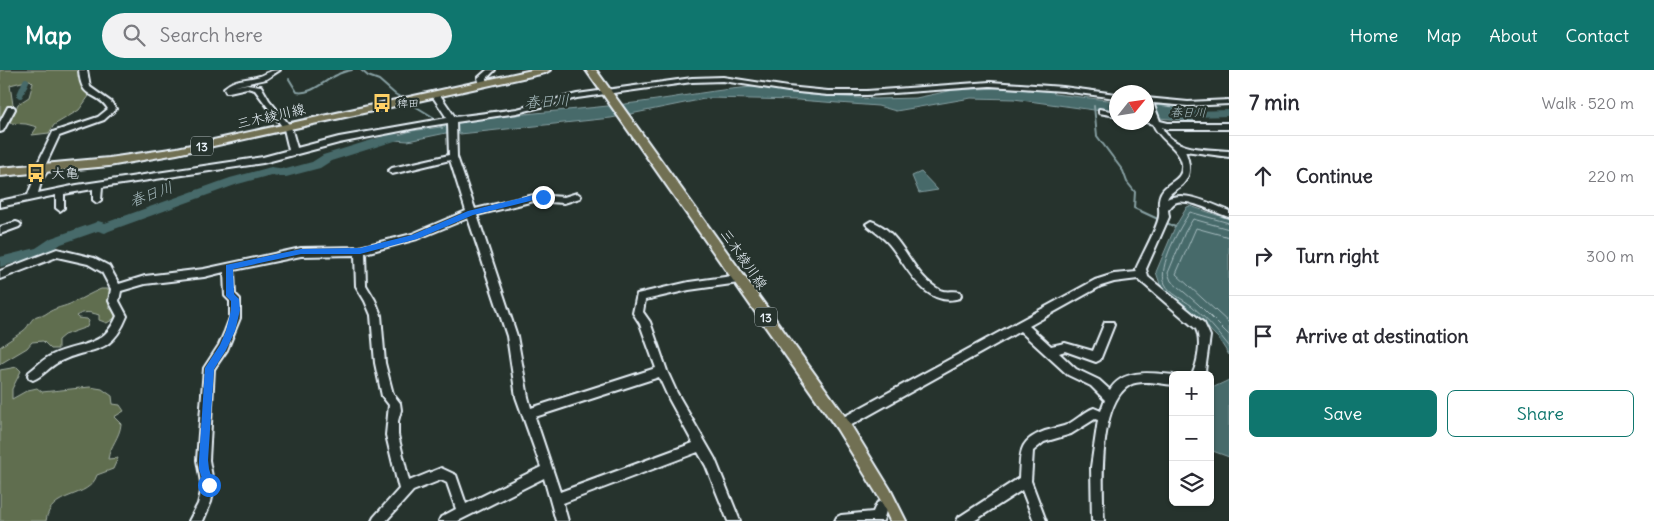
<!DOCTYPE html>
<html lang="en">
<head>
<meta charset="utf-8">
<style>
  body { margin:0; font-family:Delius,"Klee One",sans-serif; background:#f2f2f3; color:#2b2b33 }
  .controls { position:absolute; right:15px; bottom:15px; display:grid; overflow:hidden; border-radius:8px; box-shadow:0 1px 4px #0004 }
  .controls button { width:45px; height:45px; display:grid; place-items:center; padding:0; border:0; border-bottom:1px solid #e1e1e2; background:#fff; color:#2b2b33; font:25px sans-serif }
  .compass { position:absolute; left:1109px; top:15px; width:45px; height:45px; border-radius:50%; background:#fff; box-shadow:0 1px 4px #0004; rotate:60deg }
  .stop { position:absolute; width:15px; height:15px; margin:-11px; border:4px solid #1a73e8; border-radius:50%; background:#fff }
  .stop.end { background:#1a73e8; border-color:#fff; box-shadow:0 1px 5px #0008 }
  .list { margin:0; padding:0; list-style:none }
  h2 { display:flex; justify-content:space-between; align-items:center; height:65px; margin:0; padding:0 20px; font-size:21px }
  h2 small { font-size:16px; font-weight:400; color:#7c7c81 }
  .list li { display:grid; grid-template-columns:32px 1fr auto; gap:15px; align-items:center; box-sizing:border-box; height:80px; padding:0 20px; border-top:1px solid #e1e1e2 }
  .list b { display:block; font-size:19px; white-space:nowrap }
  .list em { font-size:16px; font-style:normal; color:#7c7c81 }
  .actions { display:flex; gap:10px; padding:15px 20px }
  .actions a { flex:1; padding:11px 0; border:1px solid #0f766e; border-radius:8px; text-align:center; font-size:18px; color:#0f766e }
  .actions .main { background:#0f766e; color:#fff }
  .icon { flex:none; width:28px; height:28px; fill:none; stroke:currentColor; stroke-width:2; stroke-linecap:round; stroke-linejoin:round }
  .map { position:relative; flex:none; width:1229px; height:451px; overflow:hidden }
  header { display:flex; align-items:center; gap:30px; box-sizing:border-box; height:70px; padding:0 25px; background:#0f766e; color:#fff }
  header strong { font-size:24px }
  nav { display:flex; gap:28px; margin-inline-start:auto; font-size:18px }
  .search { width:350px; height:45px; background:#f2f2f3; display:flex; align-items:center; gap:12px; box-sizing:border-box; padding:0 18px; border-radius:28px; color:#7c7c81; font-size:19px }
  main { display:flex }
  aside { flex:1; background:#fff }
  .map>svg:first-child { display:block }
  .green { fill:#616e4f; stroke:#a4b0a4 }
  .water { fill:#466a6a; stroke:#87a0a3 }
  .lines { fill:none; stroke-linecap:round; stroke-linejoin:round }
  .shore { stroke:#a7bbbf; stroke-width:1 }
  .stream { stroke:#87a0a3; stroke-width:2 }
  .canal { stroke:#466a6a; stroke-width:6 }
  .river { fill:#466a6a; fill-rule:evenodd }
  .minor-casing { stroke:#e8f1f8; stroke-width:4 }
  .major-casing { stroke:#e8f1f8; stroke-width:4 }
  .minor { fill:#26332d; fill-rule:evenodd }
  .major { fill:#716f52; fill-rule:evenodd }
  .route { fill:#1a73e8 }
  .labels { text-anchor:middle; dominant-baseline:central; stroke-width:4.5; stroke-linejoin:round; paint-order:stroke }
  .far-poi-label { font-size:11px; fill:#e8f1f8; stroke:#26332d; text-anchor:start }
  .far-water-label { font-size:12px; font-style:italic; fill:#a7bbbf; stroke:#26332d }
  .shield { fill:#26332d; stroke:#aeb8bb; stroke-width:1 }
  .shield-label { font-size:12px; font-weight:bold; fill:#e8f1f8 }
  .street-label { font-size:14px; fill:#e8f1f8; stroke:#26332d }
  .poi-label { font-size:14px; fill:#e8f1f8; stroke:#26332d; text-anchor:start }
  .water-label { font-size:15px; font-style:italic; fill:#a7bbbf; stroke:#26332d }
</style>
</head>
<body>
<header>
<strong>Map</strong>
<div class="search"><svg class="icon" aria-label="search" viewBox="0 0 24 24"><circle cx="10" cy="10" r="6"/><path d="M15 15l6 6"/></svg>Search here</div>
<nav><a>Home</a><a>Map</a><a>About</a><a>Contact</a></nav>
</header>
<main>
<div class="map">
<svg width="1229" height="451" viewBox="0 0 1229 451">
  <rect width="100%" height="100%" fill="#26332d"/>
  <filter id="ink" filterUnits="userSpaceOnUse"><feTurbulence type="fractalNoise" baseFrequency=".02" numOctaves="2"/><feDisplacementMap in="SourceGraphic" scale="10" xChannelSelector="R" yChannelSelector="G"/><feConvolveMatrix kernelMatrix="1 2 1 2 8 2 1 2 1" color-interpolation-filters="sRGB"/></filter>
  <g filter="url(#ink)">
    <path class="green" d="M0 0H78L82 19 89 26 79 40 54 55 49 63 32 65 37 57 26 54 10 53 18 34 29 27 33 13 30 10 10 15 13 35 2 49 0 60Z
      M101 219H111C112 226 107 231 109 238L115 242V248L107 253 99 250V245C90 242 84 241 76 246L78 248 87 249 89 251 87 257 64 265 58 270V279H51L43 271 32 272 27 278 0 294V277C8 271 15 267 23 261 31 256 30 244 44 245 57 236 63 238 74 232 83 228 91 223 101 219Z
      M17 297 21 301 12 319V329L28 320 37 318 42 322 90 317 102 319 112 326 113 334 120 335 124 341 114 347 121 354C120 367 110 376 108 389L118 388 113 399 97 405C89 430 50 420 46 451H0V300Z"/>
    <path class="water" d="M755 17 811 25 876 29 916 28 954 20 999 18 1053 21 1054 24 1116 31V43L1014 29 971 28 896 41 878 36 798 30 709 28 611 48 460 64 446 63 408 71 394 70 373 73 411 61 449 56 457 52C519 43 581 40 642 32 680 27 717 19 755 17Z
      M1147 34 1182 38 1194 51 1147 47Z
      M921 102 938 120 919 123 912 106Z
      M1190 136 1229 149V285L1218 268 1191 242 1161 218 1159 211 1156 202 1175 157 1187 137Z
      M1229 310V387L1210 380V319Z"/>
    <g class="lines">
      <path class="shore" d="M1229 153 1190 142C1180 157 1157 196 1165 214 1170 224 1183 229 1192 236 1206 248 1218 262 1229 276
        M1229 159 1193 149 1185 162 1168 203 1171 211 1198 234 1229 265
        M1229 167 1196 158 1176 204 1229 253"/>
      <path class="stream" d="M361 0 368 6 379 10 395 24 433 47 442 58
        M289 9 297 22C311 25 325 10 337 5 341 2 347 1 352 0
        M1094 36 1097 66 1123 101 1127 112 1135 122 1134 138 1160 150
        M1165 152 1175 157"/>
      <path class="canal" d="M20 25 26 11"/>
      <path class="river" d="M1146 38 1192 41 1229 40V46L1192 47 1146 44Z
        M394 63 398 64 400 67 398 70 331 91 320 98 286 107 271 105 238 114 109 161 105 163 98 161 61 174 45 185 0 197V187L36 178 51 168 94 153 98 151 105 153 230 108 271 97 286 99 312 92 323 85Z"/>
      <g class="minor-casing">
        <path id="minor" d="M79 0H87L90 17 111 32 116 39 104 50 59 66 45 96 49 99 42 109 38 123 77 115 263 87 289 80 284 59 255 20 247 18 229 22H226L224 18C234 8 247 10 260 6 268 3 270 0 280 0L266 9 235 16 247 14 261 16 269 30 291 57 297 78 339 67 447 48 431 24 435 22H438L455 47 517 39 577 24 692 8 723 7 788 17 828 21H867L990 12 1063 17 1116 24V28L1063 21 990 16 867 25H828L788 21 723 11 692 12 577 28 517 43 456 52 457 87 475 139 534 125 564 127 577 123 581 126 580 128 564 133 534 131 477 145 517 266 528 327 531 338 656 298 640 254 633 243 637 224 689 212 739 205 742 206 744 209 739 213 689 220 645 230 643 242 650 252 667 301 677 323 715 389 740 451H728L706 396 698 382 563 433 568 451H556L544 408 458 451H439L441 447 456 439 447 413 441 410 413 421 386 451H372L374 447 399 419 386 365 389 335 382 326 375 293 371 245 365 231 356 216 355 185 301 186 234 200 235 224 240 229V248L227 280 214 299 209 390 214 418 211 432 203 451H189L198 434 202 418 197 390 204 298 219 275 225 261 230 248V231L225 226 224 202 204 207 145 214 121 221 119 231 127 246C110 288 92 275 59 292 49 297 43 306 33 310L29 308 28 305 29 302C37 296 43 289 52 285 79 272 103 279 117 246L109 231 111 219 102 202 88 194 57 187 0 209V201L57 179 94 188 109 196 119 214 145 206 204 199 301 178 360 177 412 164 466 141 450 90 392 104 388 101 392 98 449 85 448 53 416 58 339 73 263 93 102 117 101 130 97 133 93 130V119L64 124V138L60 141 56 138V125L0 137V131L28 125 34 109 39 102 35 99 53 62 98 47 108 39C97 20 81 32 79 0ZM468 148 507 266 516 327 541 397 466 434 456 405 441 398 409 411 398 365V351L401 340 400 333 393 324 385 293 381 245 375 230 366 215 365 183 417 169ZM659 307 669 329 693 373 560 422 535 347Z
          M487 0H495L486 9V15H480L478 8Z
          M1146 28 1188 32 1229 30V34L1188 36 1153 33 1160 51 1168 53H1229V59H1167L1162 57C1172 81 1207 79 1229 81V87L1185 81C1190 93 1192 105 1182 115 1176 120 1170 122 1167 129 1186 120 1211 134 1229 141V147C1216 143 1190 129 1177 132 1173 133 1171 137 1168 140L1169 147 1146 199 1148 207 1204 253 1210 266 1205 301 1204 305H1192C1198 293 1202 271 1196 259L1138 209 1114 212 1101 216 1029 256 1051 276 1065 273 1093 281 1105 252H1113L1114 255 1100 290 1096 292 1065 281 1059 283 1076 299 1099 310 1110 320C1123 298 1152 303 1173 305V315C1161 314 1141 309 1130 315 1098 333 1102 418 1104 451H1092L1091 397 1098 350 1095 349 1071 364 1044 372 1033 381 1031 411 1046 451H1034L1022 420 974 451H957L959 447 1019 408C1021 383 1017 371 1045 361 1051 359 1058 358 1064 356 1075 352 1083 342 1094 338L1101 341 1105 330 1091 316 1068 305 1020 261 846 358 842 359 838 358 836 354 838 350 1095 210 1114 204 1137 202 1136 199C1141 187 1158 157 1159 146 1160 138 1157 131 1161 123 1167 111 1184 111 1182 94 1180 78 1159 70 1153 54L1146 52V47L1151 48 1146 37Z
          M8 37H14L15 39 3 61 0 62V52Z
          M1099 39 1116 42V46L1099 43Z
          M871 151C904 162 910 205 940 220 947 223 953 220 960 222L961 225 960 228C924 239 907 195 889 174 883 167 875 162 868 156L866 154Z
          M16 152 19 153 21 155 19 157 0 164V157Z
          M890 427 894 429 896 433 894 437 886 441 883 451H835L837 447 841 445 873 442 877 433Z"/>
      </g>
      <g class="major-casing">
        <path id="major" d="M532 0H550L545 3 177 84 109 96 0 106V98L109 88 177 78Z
          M586 0H596L847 349 890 419 906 451H890L880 429 837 359Z"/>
      </g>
      <use href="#minor" class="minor"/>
      <use href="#major" class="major"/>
    </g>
  </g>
  <path class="route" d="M534 125H543L547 127 543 130H534L473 145 417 169 360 184H301L233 199 234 224 239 229 240 240 235 261 226 280 214 299 208 390 209 399 214 415 212 418H205L199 399V390L205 298 220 275 226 261 231 240V231L226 226V195L301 179 360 178 412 165 468 141Z"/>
  <defs>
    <g id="bus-bare" transform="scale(1.5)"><path d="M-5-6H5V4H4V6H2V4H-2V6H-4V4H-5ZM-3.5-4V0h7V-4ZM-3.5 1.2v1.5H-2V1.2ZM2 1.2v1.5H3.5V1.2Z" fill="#ffd166" stroke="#26332d" stroke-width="2.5" paint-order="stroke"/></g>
  </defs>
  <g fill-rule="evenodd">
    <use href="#bus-bare" x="382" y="33"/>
    <use href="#bus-bare" x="36" y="103"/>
  </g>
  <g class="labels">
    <g class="far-poi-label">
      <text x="397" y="33">稗田</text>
    </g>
    <g class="far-water-label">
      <text transform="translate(1188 42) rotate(1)">春日川</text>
    </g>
    <g class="shield">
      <rect x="191" y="66.5" width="22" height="19" rx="4"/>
      <rect x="755" y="237.5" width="22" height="19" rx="4"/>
    </g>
    <g class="shield-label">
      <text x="202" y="76">13</text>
      <text x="766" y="247">13</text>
    </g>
    <g class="street-label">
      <text transform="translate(271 46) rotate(-13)">三木綾川線</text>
      <text transform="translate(744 189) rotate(55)">三木綾川線</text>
    </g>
    <g class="poi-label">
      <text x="51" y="103">大亀</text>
    </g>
    <g class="water-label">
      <text transform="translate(547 31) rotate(-3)">春日川</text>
      <text transform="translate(151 124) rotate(-20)">春日川</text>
    </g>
  </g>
</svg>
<div class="controls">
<button>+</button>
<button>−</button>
<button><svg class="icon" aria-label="layers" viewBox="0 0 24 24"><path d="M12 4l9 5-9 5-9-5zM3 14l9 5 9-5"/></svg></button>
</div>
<svg class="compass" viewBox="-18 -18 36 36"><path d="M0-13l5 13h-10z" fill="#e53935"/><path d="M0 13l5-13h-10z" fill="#7c7c81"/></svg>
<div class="stop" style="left:209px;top:415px"></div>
<div class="stop end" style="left:543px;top:127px"></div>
</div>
<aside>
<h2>7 min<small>Walk · 520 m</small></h2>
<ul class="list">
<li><svg class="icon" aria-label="ahead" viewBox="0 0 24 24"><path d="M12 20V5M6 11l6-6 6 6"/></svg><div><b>Continue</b></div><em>220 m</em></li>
<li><svg class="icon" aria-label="right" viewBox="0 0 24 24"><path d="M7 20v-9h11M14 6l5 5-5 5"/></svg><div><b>Turn right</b></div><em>300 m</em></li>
<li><svg class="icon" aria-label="arrive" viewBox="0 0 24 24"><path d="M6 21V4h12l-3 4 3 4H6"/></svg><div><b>Arrive at destination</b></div></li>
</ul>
<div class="actions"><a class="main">Save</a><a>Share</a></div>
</aside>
</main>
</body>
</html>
